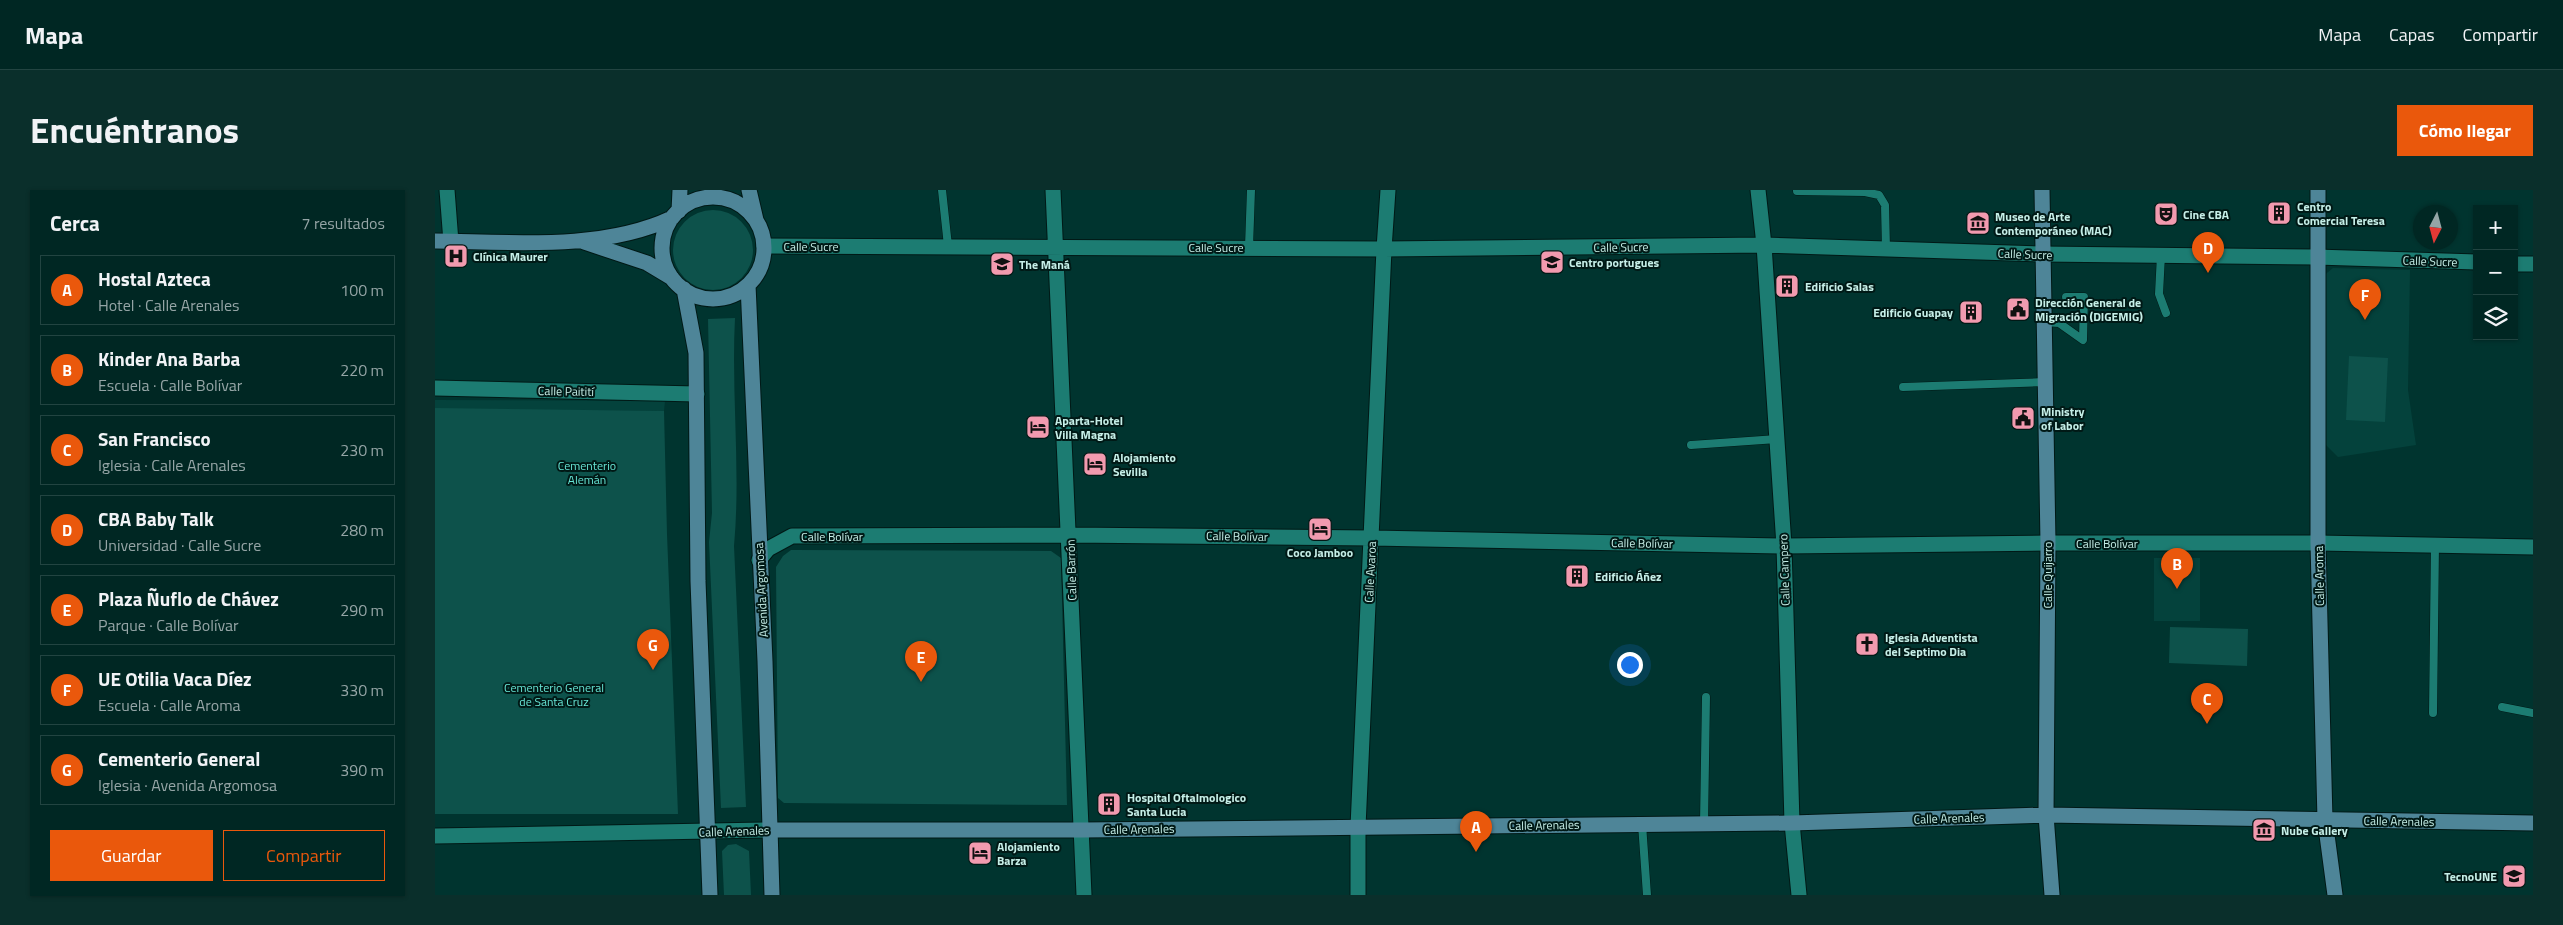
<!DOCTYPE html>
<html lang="es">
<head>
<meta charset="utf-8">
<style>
  body { margin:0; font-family:"Titillium Web",sans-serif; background:#0a2f2b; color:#f1f3f6 }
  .controls { position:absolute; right:15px; top:15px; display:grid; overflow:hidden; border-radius:0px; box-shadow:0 1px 4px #0004 }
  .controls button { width:45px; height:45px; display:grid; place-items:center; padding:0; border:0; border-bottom:1px solid #224441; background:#002723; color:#f1f3f6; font:25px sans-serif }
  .compass { position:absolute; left:1978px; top:15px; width:45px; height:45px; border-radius:50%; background:#002723; box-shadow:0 1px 4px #0004; rotate:186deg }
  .you { position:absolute; left:1194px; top:474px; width:18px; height:18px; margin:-12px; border:4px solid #fff; border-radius:50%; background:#1a73e8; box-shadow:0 0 0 8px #1a73e833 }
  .badge { display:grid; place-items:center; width:32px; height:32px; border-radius:50%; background:#ea580c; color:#fff; font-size:16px; font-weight:700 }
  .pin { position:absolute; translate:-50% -41px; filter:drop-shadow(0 1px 2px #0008) }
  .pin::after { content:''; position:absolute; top:26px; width:18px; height:15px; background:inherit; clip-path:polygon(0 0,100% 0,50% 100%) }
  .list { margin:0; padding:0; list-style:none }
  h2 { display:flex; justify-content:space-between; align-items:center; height:65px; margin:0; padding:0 20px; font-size:21px }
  h2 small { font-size:16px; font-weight:400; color:#95a5a6 }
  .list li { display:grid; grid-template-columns:32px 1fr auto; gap:15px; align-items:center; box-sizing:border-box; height:70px; margin:0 10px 10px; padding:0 10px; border:1px solid #224441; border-radius:0px }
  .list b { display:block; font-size:19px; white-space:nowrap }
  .list p { margin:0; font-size:16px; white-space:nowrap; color:#95a5a6 }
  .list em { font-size:16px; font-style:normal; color:#95a5a6 }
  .actions { display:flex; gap:10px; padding:15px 20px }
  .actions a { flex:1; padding:11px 0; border:1px solid #ea580c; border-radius:0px; text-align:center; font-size:18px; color:#ea580c }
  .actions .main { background:#ea580c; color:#fff }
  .icon { flex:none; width:28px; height:28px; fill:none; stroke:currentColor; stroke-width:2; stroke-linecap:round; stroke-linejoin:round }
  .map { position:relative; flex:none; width:2098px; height:705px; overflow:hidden; border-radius:0px }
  header { display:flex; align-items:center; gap:30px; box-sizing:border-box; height:70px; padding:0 25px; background:#002723; border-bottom:1px solid #224441 }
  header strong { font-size:24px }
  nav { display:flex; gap:28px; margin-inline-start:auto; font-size:18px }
  .intro { display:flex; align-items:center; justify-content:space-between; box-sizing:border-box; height:120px; padding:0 30px }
  h1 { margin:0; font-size:35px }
  .button { padding:12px 22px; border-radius:0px; background:#ea580c; color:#fff; font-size:18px; font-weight:700 }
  main { display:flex; gap:30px; padding:0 30px }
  aside { flex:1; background:#002723; border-radius:0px; box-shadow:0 1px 4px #0004 }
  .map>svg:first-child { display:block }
  .built { fill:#04423c }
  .green { fill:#0d524b }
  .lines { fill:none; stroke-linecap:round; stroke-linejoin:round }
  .lane-casing { stroke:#001916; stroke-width:9 }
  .street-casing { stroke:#001916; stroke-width:17 }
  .secondary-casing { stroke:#001916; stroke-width:17 }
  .lane { stroke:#1c7c72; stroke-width:8 }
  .street { stroke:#1c7c72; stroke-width:15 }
  .secondary { stroke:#4e8598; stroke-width:15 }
  .labels { text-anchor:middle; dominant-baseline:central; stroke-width:4; stroke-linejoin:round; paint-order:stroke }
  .poi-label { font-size:12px; font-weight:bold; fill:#c6efe8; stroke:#001916; text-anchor:start }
  .street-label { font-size:12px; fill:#c6efe8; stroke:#001916 }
  .park-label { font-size:12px; fill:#68e7d7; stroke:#001916 }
</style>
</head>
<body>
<header>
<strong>Mapa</strong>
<nav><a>Mapa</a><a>Capas</a><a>Compartir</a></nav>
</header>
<div class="intro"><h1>Encuéntranos</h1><a class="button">Cómo llegar</a></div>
<main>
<aside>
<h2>Cerca<small>7 resultados</small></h2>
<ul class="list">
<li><span class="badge">A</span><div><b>Hostal Azteca</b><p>Hotel · Calle Arenales</p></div><em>100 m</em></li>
<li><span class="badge">B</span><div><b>Kinder Ana Barba</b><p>Escuela · Calle Bolívar</p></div><em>220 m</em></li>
<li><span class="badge">C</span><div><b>San Francisco</b><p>Iglesia · Calle Arenales</p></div><em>230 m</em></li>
<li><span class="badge">D</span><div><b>CBA Baby Talk</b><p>Universidad · Calle Sucre</p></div><em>280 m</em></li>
<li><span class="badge">E</span><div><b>Plaza Ñuflo de Chávez</b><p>Parque · Calle Bolívar</p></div><em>290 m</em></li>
<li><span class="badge">F</span><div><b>UE Otilia Vaca Díez</b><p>Escuela · Calle Aroma</p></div><em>330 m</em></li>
<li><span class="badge">G</span><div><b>Cementerio General</b><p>Iglesia · Avenida Argomosa</p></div><em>390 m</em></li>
</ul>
<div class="actions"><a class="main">Guardar</a><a>Compartir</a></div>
</aside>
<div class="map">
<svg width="2098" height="705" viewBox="0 0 2098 705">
  <rect width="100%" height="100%" fill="#00342f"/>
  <path class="built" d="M1898 78 1975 80 1973 200 1981 255 1903 267 1891 255V192H1886L1887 87Z
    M0 210 230 211 229 221 0 220Z
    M1719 368H1765V431H1719Z"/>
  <path class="green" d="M238 60a40 40 0 1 1 80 0a40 40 0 1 1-80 0Z
    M300 128C296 204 306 280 299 356L311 617 286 618 274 352 277 323 273 129Z
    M1914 166 1953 168 1950 232 1911 230Z
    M0 218 229 221 232 344 243 624H0Z
    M356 360 616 361 626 368 632 615 349 613 343 608 341 377 348 366Z
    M1735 437 1813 439 1812 476 1734 473Z
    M301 654 314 661 316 705H289L287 661 293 655Z"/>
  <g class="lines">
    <g class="lane-casing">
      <path id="lane" d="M507 0 513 56
        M1362 1 1430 2 1444 5 1450 15 1451 59
        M814 57 816 0
        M1726 65 1724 104 1731 123
        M1609 132 1624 133 1648 150 1649 107H1631
        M1468 197 1610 192
        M1256 255 1342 249
        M2067 517 2098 523
        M1998 523 2000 354
        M1207 634 1212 705
        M1269 634 1271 507"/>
    </g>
    <g class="street-casing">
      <path id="street" d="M12 0 16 52
        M618 0 649 705
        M1323 0 1329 55 1349 356 1357 633 1364 705
        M329 56 949 59 1329 55 1607 64 1881 67 2042 72
        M2079 74H2098
        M0 198 262 204
        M324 370 333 359 357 346 635 345 937 348 1349 356 1613 353H1883L2098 357
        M0 646 334 640
        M923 705V637L949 59 953 0"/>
    </g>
    <g class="secondary-casing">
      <path id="secondary" d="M314 0 321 30
        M1607 0 1613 353 1611 625 1617 705
        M1883 0V353L1890 630 1900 705
        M227 58a51 51 0 1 1 102 0a51 51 0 1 1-102 0Z
        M244 21 245 0
        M0 51C76 52 167 61 237 28
        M149 52 212 73 237 88
        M313 95 330 471 337 705
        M249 99 261 163 263 391 275 705
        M334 640H647L1357 633 1611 625 2098 633"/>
    </g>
    <use href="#lane" class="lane"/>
    <use href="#street" class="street"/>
    <use href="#secondary" class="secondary"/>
  </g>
  <defs>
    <g id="building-square" transform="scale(1.25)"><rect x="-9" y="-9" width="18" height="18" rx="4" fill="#f29aaf" stroke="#001916"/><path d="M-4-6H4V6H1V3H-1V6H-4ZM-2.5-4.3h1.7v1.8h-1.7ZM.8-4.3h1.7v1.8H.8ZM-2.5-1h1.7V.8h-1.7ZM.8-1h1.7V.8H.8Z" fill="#111"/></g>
    <g id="theatre-square" transform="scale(1.25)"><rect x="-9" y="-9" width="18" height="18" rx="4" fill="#f29aaf" stroke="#001916"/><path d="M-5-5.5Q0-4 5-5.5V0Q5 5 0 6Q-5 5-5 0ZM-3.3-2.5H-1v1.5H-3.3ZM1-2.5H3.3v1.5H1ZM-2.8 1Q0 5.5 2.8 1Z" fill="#111"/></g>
    <g id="museum-square" transform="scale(1.25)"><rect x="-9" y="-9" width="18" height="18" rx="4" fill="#f29aaf" stroke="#001916"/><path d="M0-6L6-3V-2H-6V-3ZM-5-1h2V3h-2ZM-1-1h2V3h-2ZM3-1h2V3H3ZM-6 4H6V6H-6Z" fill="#111"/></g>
    <g id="hospital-square" transform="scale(1.25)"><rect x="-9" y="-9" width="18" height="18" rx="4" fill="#f29aaf" stroke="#001916"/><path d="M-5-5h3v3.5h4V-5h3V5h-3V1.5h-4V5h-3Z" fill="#111"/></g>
    <g id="school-square" transform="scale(1.25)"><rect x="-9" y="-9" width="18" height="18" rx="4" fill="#f29aaf" stroke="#001916"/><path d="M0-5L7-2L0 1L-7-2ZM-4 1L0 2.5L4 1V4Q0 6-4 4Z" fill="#111"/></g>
    <g id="civic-square" transform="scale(1.25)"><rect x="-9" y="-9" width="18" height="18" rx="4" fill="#f29aaf" stroke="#001916"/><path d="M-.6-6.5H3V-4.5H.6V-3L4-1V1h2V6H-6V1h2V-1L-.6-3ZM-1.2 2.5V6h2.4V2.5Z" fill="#111"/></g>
    <g id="hotel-square" transform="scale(1.25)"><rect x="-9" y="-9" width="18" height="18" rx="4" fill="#f29aaf" stroke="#001916"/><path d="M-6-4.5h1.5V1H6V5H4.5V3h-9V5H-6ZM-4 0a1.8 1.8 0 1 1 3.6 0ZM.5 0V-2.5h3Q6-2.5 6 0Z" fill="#111"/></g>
    <g id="church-square" transform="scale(1.25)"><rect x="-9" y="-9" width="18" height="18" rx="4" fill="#f29aaf" stroke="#001916"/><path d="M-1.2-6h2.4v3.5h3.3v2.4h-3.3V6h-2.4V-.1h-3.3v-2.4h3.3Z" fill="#111"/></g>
    <g id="university-square" transform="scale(1.25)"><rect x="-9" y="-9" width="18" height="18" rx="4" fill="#f29aaf" stroke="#001916"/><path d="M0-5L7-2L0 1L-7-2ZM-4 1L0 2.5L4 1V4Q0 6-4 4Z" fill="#111"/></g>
  </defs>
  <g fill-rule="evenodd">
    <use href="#building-square" x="1844" y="23"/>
    <use href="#theatre-square" x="1731" y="24"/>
    <use href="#museum-square" x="1543" y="33"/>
    <use href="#hospital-square" x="21" y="66"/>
    <use href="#school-square" x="1117" y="72"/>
    <use href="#school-square" x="567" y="74"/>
    <use href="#building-square" x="1352" y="96"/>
    <use href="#civic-square" x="1583" y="119"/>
    <use href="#building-square" x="1536" y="122"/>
    <use href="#civic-square" x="1588" y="228"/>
    <use href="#hotel-square" x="603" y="237"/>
    <use href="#hotel-square" x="660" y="274"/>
    <use href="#hotel-square" x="885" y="339"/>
    <use href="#building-square" x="1142" y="386"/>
    <use href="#church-square" x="1432" y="454"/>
    <use href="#building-square" x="674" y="614"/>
    <use href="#museum-square" x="1829" y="640"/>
    <use href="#hotel-square" x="545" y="663"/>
    <use href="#university-square" x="2079" y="686"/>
  </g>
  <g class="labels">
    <g class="poi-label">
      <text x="1862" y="16">Centro<tspan x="1862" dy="14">Comercial Teresa</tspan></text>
      <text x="1748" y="24">Cine CBA</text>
      <text x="1560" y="26">Museo de Arte<tspan x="1560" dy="14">Contemporáneo (MAC)</tspan></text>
      <text x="38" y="66">Clínica Maurer</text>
      <text x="1134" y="72">Centro portugues</text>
      <text x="584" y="74">The Maná</text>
      <text x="1370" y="96">Edificio Salas</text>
      <text x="1600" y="112">Dirección General de<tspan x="1600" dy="14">Migración (DIGEMIG)</tspan></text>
      <text x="1518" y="122" text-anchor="end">Edificio Guapay</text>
      <text x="1606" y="221">Ministry<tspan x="1606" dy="14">of Labor</tspan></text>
      <text x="620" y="230">Aparta-Hotel<tspan x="620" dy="14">Villa Magna</tspan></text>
      <text x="678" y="267">Alojamiento<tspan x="678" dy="14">Sevilla</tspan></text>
      <text x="885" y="362" text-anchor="middle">Coco Jamboo</text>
      <text x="1160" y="386">Edificio Áñez</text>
      <text x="1450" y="447">Iglesia Adventista<tspan x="1450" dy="14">del Septimo Dia</tspan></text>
      <text x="692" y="607">Hospital Oftalmologico<tspan x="692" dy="14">Santa Lucia</tspan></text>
      <text x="1846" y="640">Nube Gallery</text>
      <text x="562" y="656">Alojamiento<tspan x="562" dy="14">Barza</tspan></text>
      <text x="2062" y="686" text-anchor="end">TecnoUNE</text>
    </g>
    <g class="street-label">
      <text x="376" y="56">Calle Sucre</text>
      <text x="781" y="57">Calle Sucre</text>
      <text transform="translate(1186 57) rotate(-1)">Calle Sucre</text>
      <text transform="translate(1590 64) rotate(2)">Calle Sucre</text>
      <text transform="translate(1995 71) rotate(2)">Calle Sucre</text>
      <text transform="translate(131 201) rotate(1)">Calle Paitití</text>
      <text x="397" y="346">Calle Bolívar</text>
      <text transform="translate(802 346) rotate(1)">Calle Bolívar</text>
      <text transform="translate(1207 353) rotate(1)">Calle Bolívar</text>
      <text x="1672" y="353">Calle Bolívar</text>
      <text transform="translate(636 380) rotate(-92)">Calle Barrón</text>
      <text transform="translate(1349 380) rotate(-92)">Calle Campero</text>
      <text transform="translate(935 382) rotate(-87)">Calle Avaroa</text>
      <text transform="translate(1612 385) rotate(-90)">Calle Quijarro</text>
      <text transform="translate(1884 386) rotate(-91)">Calle Aroma</text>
      <text transform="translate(326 400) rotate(-93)">Avenida Argomosa</text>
      <text transform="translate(1514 628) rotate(-2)">Calle Arenales</text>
      <text transform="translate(1964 631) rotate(1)">Calle Arenales</text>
      <text transform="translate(1109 635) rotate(-1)">Calle Arenales</text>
      <text transform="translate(704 639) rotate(-1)">Calle Arenales</text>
      <text transform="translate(299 641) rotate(-2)">Calle Arenales</text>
    </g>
    <g class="park-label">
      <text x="152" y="275">Cementerio<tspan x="152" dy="14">Alemán</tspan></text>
      <text x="119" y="497">Cementerio General<tspan x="119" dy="14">de Santa Cruz</tspan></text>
    </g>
  </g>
</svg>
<div class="controls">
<button>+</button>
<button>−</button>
<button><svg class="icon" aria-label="layers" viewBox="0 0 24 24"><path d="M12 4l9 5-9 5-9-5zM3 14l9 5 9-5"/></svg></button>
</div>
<svg class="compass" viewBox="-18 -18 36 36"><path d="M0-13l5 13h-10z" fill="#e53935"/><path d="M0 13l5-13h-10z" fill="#95a5a6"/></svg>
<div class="you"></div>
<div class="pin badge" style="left:1041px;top:662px">A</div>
<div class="pin badge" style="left:1742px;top:399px">B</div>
<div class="pin badge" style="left:1772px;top:534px">C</div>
<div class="pin badge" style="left:1773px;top:83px">D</div>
<div class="pin badge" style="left:486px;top:492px">E</div>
<div class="pin badge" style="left:1930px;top:130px">F</div>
<div class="pin badge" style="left:218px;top:480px">G</div>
</div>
</main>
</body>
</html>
